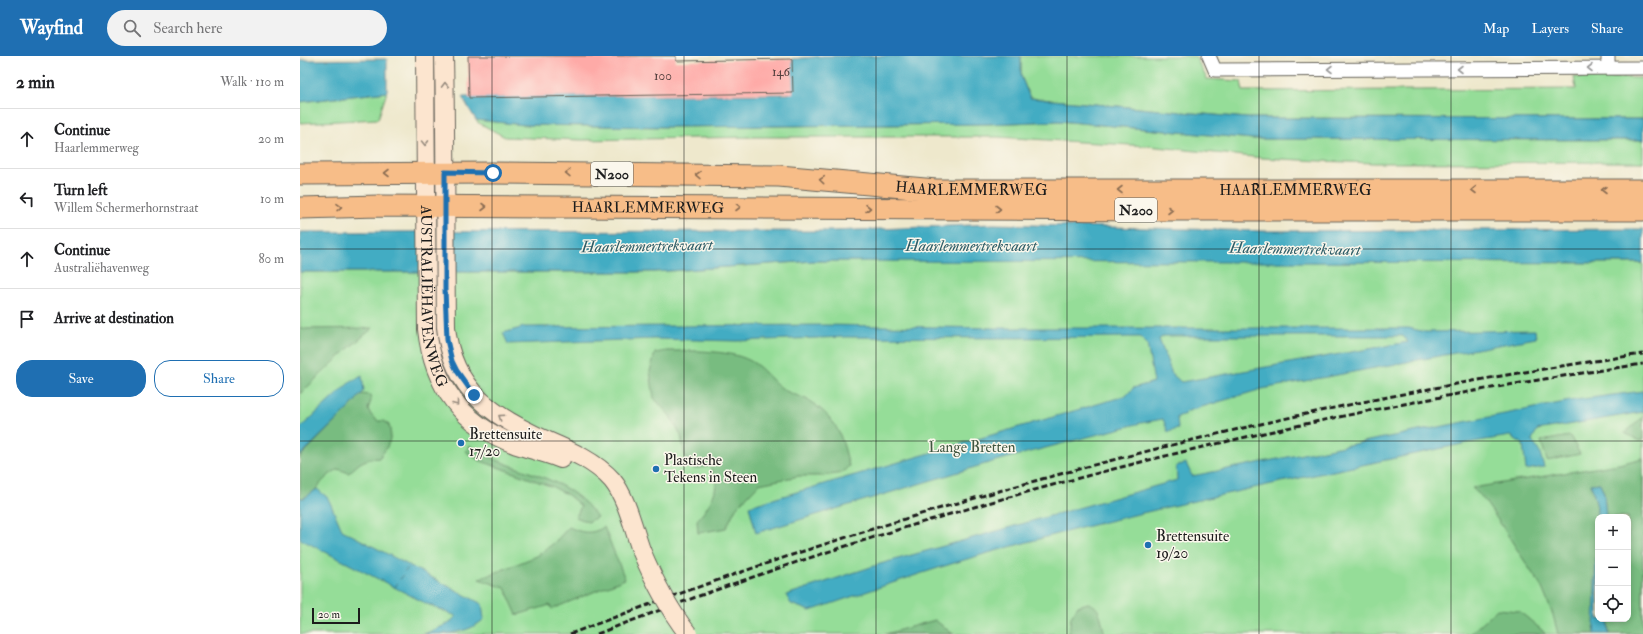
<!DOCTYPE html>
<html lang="en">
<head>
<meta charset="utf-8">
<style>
  body { margin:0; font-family:"IM FELL Double Pica",serif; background:#f2f2f2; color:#202124 }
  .controls { position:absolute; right:12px; bottom:12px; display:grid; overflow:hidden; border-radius:8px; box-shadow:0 2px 6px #0003 }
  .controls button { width:36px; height:36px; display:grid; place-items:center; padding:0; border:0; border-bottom:1px solid #e0e0e0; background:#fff; color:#202124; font:20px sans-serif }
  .scale { position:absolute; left:12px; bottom:10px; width:48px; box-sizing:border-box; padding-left:4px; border:2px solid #1c1c1c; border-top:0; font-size:11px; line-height:14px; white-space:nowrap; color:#1c1c1c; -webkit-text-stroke:3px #fbf7ec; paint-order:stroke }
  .stop { position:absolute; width:12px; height:12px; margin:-9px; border:3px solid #1f6fb2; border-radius:50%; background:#fff }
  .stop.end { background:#1f6fb2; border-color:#fff; box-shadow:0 1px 4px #0008 }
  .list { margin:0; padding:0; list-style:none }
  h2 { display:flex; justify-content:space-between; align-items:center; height:52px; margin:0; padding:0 16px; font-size:17px }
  h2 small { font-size:13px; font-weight:400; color:#757577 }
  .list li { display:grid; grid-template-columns:26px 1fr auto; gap:12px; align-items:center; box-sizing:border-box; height:60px; padding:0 16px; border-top:1px solid #e0e0e0 }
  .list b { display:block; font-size:15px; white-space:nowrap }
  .list p { margin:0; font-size:13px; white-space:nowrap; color:#757577 }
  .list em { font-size:13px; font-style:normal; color:#757577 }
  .actions { display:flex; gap:8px; padding:12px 16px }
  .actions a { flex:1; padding:9px 0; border:1px solid #1f6fb2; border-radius:16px; text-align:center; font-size:14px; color:#1f6fb2 }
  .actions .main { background:#1f6fb2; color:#fff }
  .icon { flex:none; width:22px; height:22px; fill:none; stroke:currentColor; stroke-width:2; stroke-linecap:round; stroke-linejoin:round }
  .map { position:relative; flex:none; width:1343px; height:578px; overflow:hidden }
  header { display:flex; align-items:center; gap:24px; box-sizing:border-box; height:56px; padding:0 20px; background:#1f6fb2; color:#fff }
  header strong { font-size:19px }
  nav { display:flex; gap:22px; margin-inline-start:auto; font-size:14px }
  .search { width:280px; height:36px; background:#f2f2f2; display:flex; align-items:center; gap:10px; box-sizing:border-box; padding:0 14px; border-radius:22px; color:#757577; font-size:15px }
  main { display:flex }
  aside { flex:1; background:#fff }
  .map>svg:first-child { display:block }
  .green { fill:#95dd98; stroke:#587c5a; fill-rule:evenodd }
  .forest { fill:#78bc80; stroke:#4a6c4e }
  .water { fill:#43acc3; stroke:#306470; fill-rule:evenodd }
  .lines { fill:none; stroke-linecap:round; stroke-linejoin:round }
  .ferry { stroke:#2e5d67; stroke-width:1; stroke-dasharray:5 4; stroke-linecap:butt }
  .building { fill:#feaaa7 }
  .street-casing { stroke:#66635a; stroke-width:15 }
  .secondary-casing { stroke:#66635a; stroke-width:20 }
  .primary-casing { stroke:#66635a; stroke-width:23 }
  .street { stroke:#fff; stroke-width:13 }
  .secondary { stroke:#fce5cf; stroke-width:18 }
  .primary { stroke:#f7bd88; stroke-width:21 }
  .rail { stroke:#1c1c1c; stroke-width:3; stroke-dasharray:6 3; stroke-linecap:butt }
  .secondary-bridge-casing { stroke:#66635a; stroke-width:20; stroke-linecap:butt }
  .secondary-bridge { stroke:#fce5cf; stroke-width:18 }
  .oneway { stroke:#999 }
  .oneway2 { stroke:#978b7e }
  .oneway3 { stroke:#8a6c52 }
  .route { stroke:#1f6fb2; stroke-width:5 }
  .grid { fill:none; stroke:#1c1c1c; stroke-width:1; stroke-opacity:0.55 }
  .poi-dot { fill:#1f6fb2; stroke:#fbf7ec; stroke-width:1.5 }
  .labels { text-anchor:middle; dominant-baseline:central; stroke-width:3; stroke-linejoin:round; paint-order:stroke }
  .number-label { font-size:13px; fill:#54403f }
  .shield { fill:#fbf7ec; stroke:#5f5e5a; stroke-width:1 }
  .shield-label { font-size:14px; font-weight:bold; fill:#1c1c1c }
  .street-label { font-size:15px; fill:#1c1c1c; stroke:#fbf7ec }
  .poi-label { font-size:15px; fill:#1c1c1c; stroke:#fbf7ec; text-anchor:start }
  .park-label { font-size:15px; fill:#405641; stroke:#fbf7ec }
  .water-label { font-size:16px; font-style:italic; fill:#2e5d67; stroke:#fbf7ec }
</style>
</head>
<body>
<header>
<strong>Wayfind</strong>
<div class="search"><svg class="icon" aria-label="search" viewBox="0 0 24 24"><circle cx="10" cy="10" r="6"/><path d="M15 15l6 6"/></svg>Search here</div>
<nav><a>Map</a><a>Layers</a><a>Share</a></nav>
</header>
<main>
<aside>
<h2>2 min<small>Walk · 110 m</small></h2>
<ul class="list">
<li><svg class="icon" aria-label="ahead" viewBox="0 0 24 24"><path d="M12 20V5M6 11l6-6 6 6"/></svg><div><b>Continue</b><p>Haarlemmerweg</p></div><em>20 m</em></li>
<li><svg class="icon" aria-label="left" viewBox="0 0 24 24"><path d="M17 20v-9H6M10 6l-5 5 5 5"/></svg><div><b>Turn left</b><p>Willem Schermerhornstraat</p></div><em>10 m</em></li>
<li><svg class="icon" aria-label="ahead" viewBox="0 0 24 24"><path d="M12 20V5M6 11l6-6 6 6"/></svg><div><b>Continue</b><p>Australiëhavenweg</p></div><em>80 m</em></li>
<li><svg class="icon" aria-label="arrive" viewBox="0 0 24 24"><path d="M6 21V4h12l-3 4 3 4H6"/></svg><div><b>Arrive at destination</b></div></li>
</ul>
<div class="actions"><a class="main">Save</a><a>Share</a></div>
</aside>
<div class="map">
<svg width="1343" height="578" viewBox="0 0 1343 578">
  <rect width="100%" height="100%" fill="#fbf7ec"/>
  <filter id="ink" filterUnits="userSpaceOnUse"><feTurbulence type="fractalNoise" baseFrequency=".025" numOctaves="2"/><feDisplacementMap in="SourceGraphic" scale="8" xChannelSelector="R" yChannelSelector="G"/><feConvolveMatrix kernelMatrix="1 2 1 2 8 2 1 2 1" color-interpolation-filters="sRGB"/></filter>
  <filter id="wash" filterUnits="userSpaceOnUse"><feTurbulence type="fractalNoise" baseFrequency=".012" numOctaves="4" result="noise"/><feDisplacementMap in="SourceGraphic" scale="16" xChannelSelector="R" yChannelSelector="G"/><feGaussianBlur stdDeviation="0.9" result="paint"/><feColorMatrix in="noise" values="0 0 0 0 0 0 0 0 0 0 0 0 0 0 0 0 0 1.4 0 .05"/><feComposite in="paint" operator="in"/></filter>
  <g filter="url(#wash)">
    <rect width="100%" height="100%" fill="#eee8cc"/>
    <path class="green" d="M721 0H895L907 23 941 25 943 35 1276 33 1274 21 1343 22V63L947 62 730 42 721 20Z
      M87 36 78 63 0 67V46Z
      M176 64 225 69 371 71 687 68 759 65 953 83 1343 84V106L1074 107 1020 105 963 102 848 90 697 81H452L282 84 205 81 177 66Z
      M668 204 1343 207V578H0V216H354L514 205ZM1298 461H1328V563H1298Z"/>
    <path class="forest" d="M73 272 49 292 0 338V273Z
      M367 295C392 295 433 293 454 307 466 315 473 327 486 335 492 338 499 340 506 343 536 361 541 376 549 410L542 417 523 420H499L459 428 436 452 426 472 398 477 397 464C406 455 417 438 416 425 415 420 411 414 410 410L394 413 385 400 381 380 370 360 354 342 350 315 355 297Z
      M61 338 70 339 71 345 68 353 71 359 78 365H84L89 369C93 383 88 391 79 402 64 403 60 406 49 417L38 413C34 416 28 419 25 423 17 430 12 442 0 442V401L51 350Z
      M1343 361V383L1340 385 1325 377Z
      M1270 380 1280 398 1247 405 1241 385Z
      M170 390C179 395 188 400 197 404 235 420 272 425 297 461L288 466 276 461 281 450 268 439 253 431 178 404 165 395Z
      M1343 402V578H1309L1308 563H1328V461H1306L1304 437 1300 427 1291 428 1297 451 1295 578H1258L1253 559 1242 532 1198 464 1181 440 1172 432 1319 408Z
      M269 471C282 477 291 479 304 471L325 523 252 553 250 549 217 559 205 532 179 523 237 500 255 486Z
      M788 547C802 550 801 567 805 578H769L771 561 778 550Z
      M1197 553 1219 555 1243 575 1245 578H1170Z
      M635 564 653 578H586Z"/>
    <path class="water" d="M524 0H721V20L730 42 947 62 1343 63V84L953 83 759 65 687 68 371 71 225 69 176 64 162 41 489 38 492 3Z
      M87 3V36L0 46V4Z
      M694 168 963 175 1343 173V207L514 205 354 216H0V176L533 175Z
      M525 269 694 272H1109L1125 276 1235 274 1236 282 962 333 885 356V358L877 361 878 373 868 376 863 363 841 367 692 406 456 477 449 450 818 342 826 340 833 332 854 326 847 288 840 281 694 282 546 281 437 285 355 283 208 288 203 277 224 271ZM864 280H1103L1108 286 881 326 872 318 859 283Z
      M62 320 64 335 51 350 0 400V372L49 327Z
      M1343 335V356L1237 374 1232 384 1240 397 1244 411 1226 414 1223 388 1210 380 1167 387C1007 421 845 452 688 497 628 514 569 535 510 555L491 548 486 539 580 508 877 424 876 410 886 407 892 420 1275 344Z
      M1300 427 1304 437 1306 461H1298V563H1308L1309 578H1295L1294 570 1297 451 1291 428Z
      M17 433 28 442 42 474 182 548 184 563C168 578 146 578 124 578L150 567 156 560 127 548 0 483V442H4Z"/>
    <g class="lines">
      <path class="ferry" d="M95 531 109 510"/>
    </g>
    <g id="blocks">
      <path class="building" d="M168 0H376V5L492 3 493 37 169 42Z"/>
    </g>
  </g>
  <g filter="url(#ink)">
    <use href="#blocks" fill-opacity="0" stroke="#66635a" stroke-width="1"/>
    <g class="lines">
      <g class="street-casing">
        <path id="street" d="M909 0 915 14 1343 12
          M1308 0V12"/>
      </g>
      <g class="secondary-casing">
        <g id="secondary">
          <path id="s1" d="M125 0 127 273C133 330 162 369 217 389 232 394 247 397 261 403"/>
          <path d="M144 0C146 90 145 180 146 271 152 335 195 362 250 386 271 395 296 406 312 424 327 442 333 472 341 494"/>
        </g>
      </g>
      <g class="primary-casing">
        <g id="primary">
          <path id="s2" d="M0 118 193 117 479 120 636 134H1343"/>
          <path id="s3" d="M0 152 79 150 864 154H1343"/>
        </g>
      </g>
      <use href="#street" class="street"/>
      <use href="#secondary" class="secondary"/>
      <use href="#primary" class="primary"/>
      <path class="rail" d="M270 578C617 446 976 349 1343 298
        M297 578C633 448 986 359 1343 308"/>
      <g class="secondary-bridge-casing">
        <path id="secondary-bridge" d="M341 494C354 525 368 552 388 578"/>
      </g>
      <use href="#secondary-bridge" class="secondary-bridge"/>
    </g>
    <defs><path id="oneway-chevron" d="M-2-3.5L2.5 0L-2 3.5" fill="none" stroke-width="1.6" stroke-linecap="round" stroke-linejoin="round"/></defs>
    <g class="oneway">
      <use href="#oneway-chevron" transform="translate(1290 12) rotate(180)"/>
      <use href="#oneway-chevron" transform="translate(1030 13) rotate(180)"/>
      <use href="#oneway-chevron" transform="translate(1160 13) rotate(180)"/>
    </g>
    <g class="oneway2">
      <use href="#oneway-chevron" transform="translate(145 29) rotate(-91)"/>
      <use href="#oneway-chevron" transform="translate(125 87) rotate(89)"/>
      <use href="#oneway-chevron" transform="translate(156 347) rotate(52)"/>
      <use href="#oneway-chevron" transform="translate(201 361) rotate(-146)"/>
    </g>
    <g class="oneway3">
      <use href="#oneway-chevron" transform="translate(87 117) rotate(-180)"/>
      <use href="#oneway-chevron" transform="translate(268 117) rotate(-179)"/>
      <use href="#oneway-chevron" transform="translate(398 119) rotate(-179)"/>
      <use href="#oneway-chevron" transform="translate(522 124) rotate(-175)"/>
      <use href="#oneway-chevron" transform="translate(820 134) rotate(180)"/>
      <use href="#oneway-chevron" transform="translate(1174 134) rotate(180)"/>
      <use href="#oneway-chevron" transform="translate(1304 134) rotate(180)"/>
      <use href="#oneway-chevron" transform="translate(39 151) rotate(-1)"/>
      <use href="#oneway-chevron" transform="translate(184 151)"/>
      <use href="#oneway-chevron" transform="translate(438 151)"/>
      <use href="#oneway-chevron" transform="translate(568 152)"/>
      <use href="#oneway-chevron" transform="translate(698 153)"/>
      <use href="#oneway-chevron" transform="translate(870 154)"/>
    </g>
  </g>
  <g class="lines" filter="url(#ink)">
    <path class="route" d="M174 339 157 315 152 305 147 284 145 233V116L193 117"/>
  </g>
  <path class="grid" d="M192 0V578M384 0V578M576 0V578M767 0V578M959 0V578M1151 0V578M0 193H1343M0 385H1343"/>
  <g class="poi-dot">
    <circle cx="161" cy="387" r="4"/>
    <circle cx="356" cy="413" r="4"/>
    <circle cx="848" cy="489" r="4"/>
  </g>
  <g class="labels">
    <g class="number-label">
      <text x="481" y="16">146</text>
      <text x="363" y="20">100</text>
    </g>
    <g class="shield">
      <rect x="291" y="106" width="42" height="24" rx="3"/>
      <rect x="815" y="142" width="42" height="24" rx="3"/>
    </g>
    <g class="shield-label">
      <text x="312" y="118">N200</text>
      <text x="836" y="154">N200</text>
    </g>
    <g class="street-label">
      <text stroke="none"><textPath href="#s2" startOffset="672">HAARLEMMERWEG</textPath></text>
      <text stroke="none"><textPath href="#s2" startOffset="996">HAARLEMMERWEG</textPath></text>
      <text stroke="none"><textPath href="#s3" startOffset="348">HAARLEMMERWEG</textPath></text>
      <text stroke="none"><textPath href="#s1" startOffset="241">AUSTRALIËHAVENWEG</textPath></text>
    </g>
    <g class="poi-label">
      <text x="169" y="378">Brettensuite<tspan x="169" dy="17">17/20</tspan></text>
      <text x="364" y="404">Plastische<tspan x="364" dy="17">Tekens in Steen</tspan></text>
      <text x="856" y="480">Brettensuite<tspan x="856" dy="17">19/20</tspan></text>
    </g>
    <g class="park-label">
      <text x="672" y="391">Lange Bretten</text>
    </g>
    <g class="water-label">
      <text transform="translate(347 190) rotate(-1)">Haarlemmertrekvaart</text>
      <text x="671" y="190">Haarlemmertrekvaart</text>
      <text transform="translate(995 193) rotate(1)">Haarlemmertrekvaart</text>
    </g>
  </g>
</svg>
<div class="controls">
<button>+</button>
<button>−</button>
<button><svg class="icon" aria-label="locate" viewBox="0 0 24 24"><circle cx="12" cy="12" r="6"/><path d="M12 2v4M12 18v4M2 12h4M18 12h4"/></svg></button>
</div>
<div class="scale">20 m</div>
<div class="stop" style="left:193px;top:117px"></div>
<div class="stop end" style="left:174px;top:339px"></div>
</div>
</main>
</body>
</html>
